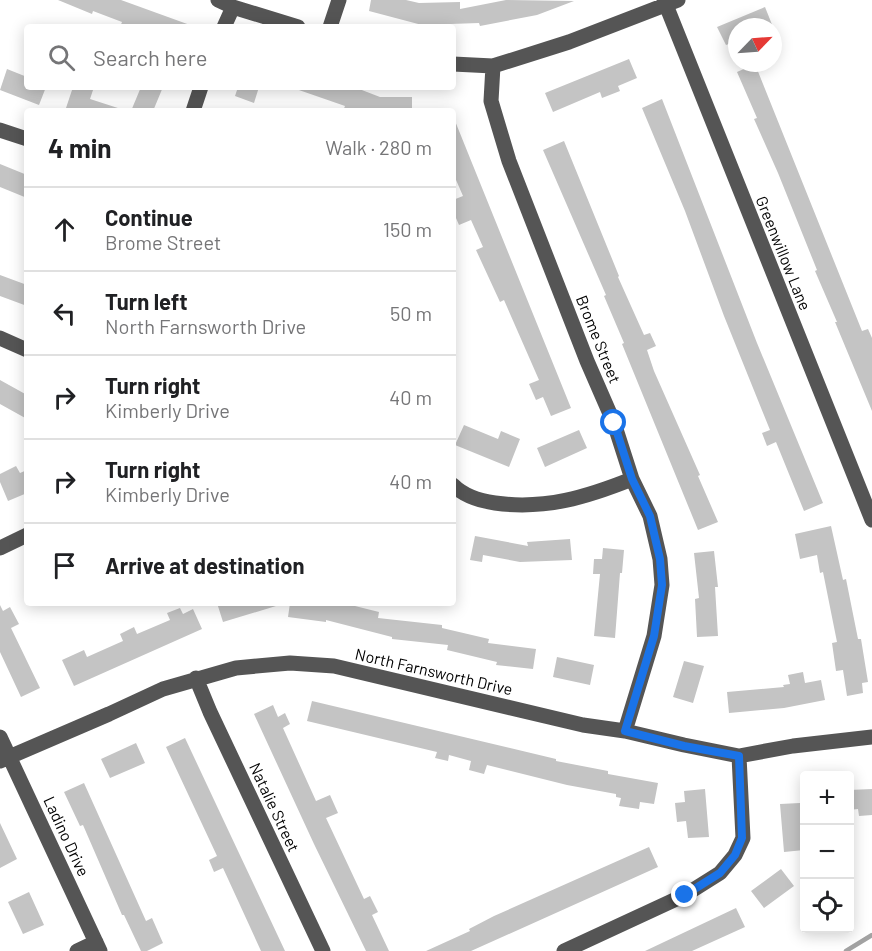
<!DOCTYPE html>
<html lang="en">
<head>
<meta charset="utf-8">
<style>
  body { margin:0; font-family:Barlow,sans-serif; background:#f6f6f6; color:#202124 }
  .controls { position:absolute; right:18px; bottom:18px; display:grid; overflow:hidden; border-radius:6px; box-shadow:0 3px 15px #0003 }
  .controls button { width:54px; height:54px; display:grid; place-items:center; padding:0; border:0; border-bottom:2px solid #e0e0e0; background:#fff; color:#202124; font:30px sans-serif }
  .compass { position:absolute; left:728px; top:18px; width:54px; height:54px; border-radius:50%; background:#fff; box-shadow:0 3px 15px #0003; rotate:65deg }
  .stop { position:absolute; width:18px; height:18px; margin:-14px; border:4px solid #1a73e8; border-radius:50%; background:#fff }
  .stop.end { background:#1a73e8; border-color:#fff; box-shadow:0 2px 6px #0008 }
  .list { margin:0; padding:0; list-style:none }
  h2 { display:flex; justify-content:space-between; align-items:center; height:78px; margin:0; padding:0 24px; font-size:26px }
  h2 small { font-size:20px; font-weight:400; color:#757577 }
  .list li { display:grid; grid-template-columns:39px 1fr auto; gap:18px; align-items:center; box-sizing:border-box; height:84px; padding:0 24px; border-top:2px solid #e0e0e0 }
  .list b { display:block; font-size:22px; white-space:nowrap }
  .list p { margin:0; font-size:20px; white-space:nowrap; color:#757577 }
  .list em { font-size:20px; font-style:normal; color:#757577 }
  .icon { flex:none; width:33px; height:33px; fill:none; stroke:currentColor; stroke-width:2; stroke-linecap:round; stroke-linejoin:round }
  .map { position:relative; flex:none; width:872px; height:951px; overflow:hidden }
  .search { position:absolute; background:#fff; box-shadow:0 3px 15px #0003; left:24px; top:24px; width:432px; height:66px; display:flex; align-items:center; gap:15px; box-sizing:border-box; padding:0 21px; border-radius:6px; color:#757577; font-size:22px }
  .panel { position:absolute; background:#fff; box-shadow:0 3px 15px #0003; left:24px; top:108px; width:432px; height:498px; border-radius:6px }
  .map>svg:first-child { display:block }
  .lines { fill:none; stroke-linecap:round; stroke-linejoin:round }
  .stream { stroke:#a3a3a3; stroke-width:4.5 }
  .building { fill:#c4c4c4 }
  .minor { stroke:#555; stroke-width:15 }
  .route { stroke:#1a73e8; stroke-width:8 }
  .labels { text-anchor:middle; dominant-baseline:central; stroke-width:5; stroke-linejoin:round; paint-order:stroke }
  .street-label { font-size:16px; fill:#000; stroke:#fff }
</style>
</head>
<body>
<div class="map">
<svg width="872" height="951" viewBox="0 0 872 951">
  <rect width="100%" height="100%" fill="#fff"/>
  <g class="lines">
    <path class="stream" d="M846 951 872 935"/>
  </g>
  <path class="building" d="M58 0H121L190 25V27H120L122 22 93 11 92 14Z
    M371 0H406L419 3 460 2V9L506 0 574 1 537 15 480 26 479 23 422 25 369 11Z
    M765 7 773 27H737V41L726 45 717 27Z
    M629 59 637 78 618 86 620 91 602 98 600 92 553 112 545 93Z
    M755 64 862 331 868 329 872 338V411L835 322H837L815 271 817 270 778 173 754 119 757 118 737 72Z
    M7 69 27 77V87H46L39 105 0 90Z
    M73 87H94L90 99 121 109V111H65Z
    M141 87H163L153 111H131Z
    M238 87H259L254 103 235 96Z
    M296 87H354L380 97H412V111H343L345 106 296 89Z
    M662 99 757 343 823 503 804 511 776 442 767 446 762 433 770 430 724 316 685 211 642 108Z
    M453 116 571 408 551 416 543 397 536 400 529 384 539 380 504 300 500 302 476 250 483 247 471 220 459 225 453 211V200L463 196 453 173Z
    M564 141 619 276 618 277 644 335 650 333 656 346 647 350 654 371 700 475 698 476 718 522 698 530 622 344 624 343 604 296 606 295 543 150Z
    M0 164 27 175V198L0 187Z
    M0 275 27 285V306L0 296Z
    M0 380 27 395V419L0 404Z
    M464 425 498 439 501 431 520 439 509 467 455 445Z
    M579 430 587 448 545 467 537 448Z
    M16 466 20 473 27 470V493L8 501 0 482V474Z
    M831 526 843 580 846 579 858 639H861L868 682 862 683 863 693 847 696 843 670 836 671 832 643 837 642 823 572 820 573 817 555 800 559 795 534Z
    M475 536 528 546 527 542 570 539 572 560 520 562 483 555 482 562 470 560Z
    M603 548 624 550 622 573H620L615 638 594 636 600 574H593L594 559H602Z
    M714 551 718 587H715L718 636 697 637 695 599 699 598 694 553Z
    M217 603H276V606L223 622Z
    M290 603H343L379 612 378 618 442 625V628L489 639 488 643 536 649 533 669 496 665 497 662 447 650 448 645 392 639V637L326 620V622L288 617Z
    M0 605 3 611 10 607 19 624 11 628 40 688 21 697 0 652Z
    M180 608 183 614 193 609 202 629 74 686 62 660 84 650 87 657 123 641 120 634 134 627 137 634 170 620 167 613Z
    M557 657 594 665 590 685 553 677Z
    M684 661 704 666 693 703 673 697Z
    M803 672 805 683 821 680 825 700 784 708 729 713 727 692 784 687 783 685 790 684 788 675Z
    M312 701 556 759V761L608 771V774L658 783 654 804 640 802 639 809 619 806 621 798 616 797V794L567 785 487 765 484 774 469 770 471 761 449 755 448 761 435 758 437 752 307 721Z
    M273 705 278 717 285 713 290 724 283 728 316 801 330 795 338 813 326 818 364 899 370 896 378 912 372 915 389 951H366L314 844 254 714Z
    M185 738 230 834 285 951H261L223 868 214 872 209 860 217 856 166 747Z
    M136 743 145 763 110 778 101 759Z
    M84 783 146 921 152 918 163 943 147 951H141L124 915H122L83 825 80 826 64 792Z
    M705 789 709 837 688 838 686 821 677 822 675 803 685 802 684 791Z
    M872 789V815L859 816 858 809 849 810V790Z
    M800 803 804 850 784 852 780 804Z
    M0 823 17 859 0 868Z
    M649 847 658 867 471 951H426L470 931 469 929 494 916Z
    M781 869 794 886 764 908 751 891Z
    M29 892 44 925 23 934 8 902Z
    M736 908 745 927 692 951H645Z"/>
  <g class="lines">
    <path class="minor" d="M218 0 233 7 298 27
      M664 0 872 520
      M224 27 233 7
      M330 27 339 0
      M453 64 493 66 569 42 678 0
      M493 66 491 101 509 161 587 361 614 423 632 479 650 516 660 559 662 585 654 636 625 731
      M193 111 201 87
      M0 130 27 139
      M0 338 27 350
      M453 485C464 496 481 501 495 503 545 510 587 497 632 479
      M0 548 27 535
      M196 678 210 712 323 951
      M0 737 100 951
      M0 761 109 714 163 689 236 668 290 663 334 666 583 725 625 731 684 745 739 756 793 746 872 737
      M77 951 96 942
      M564 951 685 895 720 873 735 855 743 838 739 756"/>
  </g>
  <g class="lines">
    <path class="route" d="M614 423 632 479 650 516 660 559 662 585 654 636 625 731 684 746 739 756 742 838 735 855 720 873 685 895"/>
  </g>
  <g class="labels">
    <g class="street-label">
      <text transform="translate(784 253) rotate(68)">Greenwillow Lane</text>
      <text transform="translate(599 339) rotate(68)">Brome Street</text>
      <text transform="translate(434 671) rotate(13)">North Farnsworth Drive</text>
      <text transform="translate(275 807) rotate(65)">Natalie Street</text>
      <text transform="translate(67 836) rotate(65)">Ladino Drive</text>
    </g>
  </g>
</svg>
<div class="controls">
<button>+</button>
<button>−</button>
<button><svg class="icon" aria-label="locate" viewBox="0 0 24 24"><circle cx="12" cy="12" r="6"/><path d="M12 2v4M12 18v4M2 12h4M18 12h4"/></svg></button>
</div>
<svg class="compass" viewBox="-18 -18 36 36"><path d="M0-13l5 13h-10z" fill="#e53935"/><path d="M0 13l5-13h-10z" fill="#757577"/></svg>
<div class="stop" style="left:614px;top:423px"></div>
<div class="stop end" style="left:685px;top:895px"></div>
<div class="search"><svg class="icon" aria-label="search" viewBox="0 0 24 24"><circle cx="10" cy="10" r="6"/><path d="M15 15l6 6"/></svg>Search here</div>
<section class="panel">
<h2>4 min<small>Walk · 280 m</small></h2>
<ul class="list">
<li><svg class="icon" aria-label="ahead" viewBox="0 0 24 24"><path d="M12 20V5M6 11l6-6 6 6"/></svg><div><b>Continue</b><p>Brome Street</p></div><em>150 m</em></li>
<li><svg class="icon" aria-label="left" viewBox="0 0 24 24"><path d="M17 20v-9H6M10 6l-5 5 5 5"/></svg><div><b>Turn left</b><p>North Farnsworth Drive</p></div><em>50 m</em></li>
<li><svg class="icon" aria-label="right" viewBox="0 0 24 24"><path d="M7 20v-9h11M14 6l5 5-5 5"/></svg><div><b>Turn right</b><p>Kimberly Drive</p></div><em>40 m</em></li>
<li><svg class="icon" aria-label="right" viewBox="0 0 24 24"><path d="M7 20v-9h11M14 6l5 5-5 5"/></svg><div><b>Turn right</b><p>Kimberly Drive</p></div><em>40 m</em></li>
<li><svg class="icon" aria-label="arrive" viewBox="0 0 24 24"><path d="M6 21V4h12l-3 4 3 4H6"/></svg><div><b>Arrive at destination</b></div></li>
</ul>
</section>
</div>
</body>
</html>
